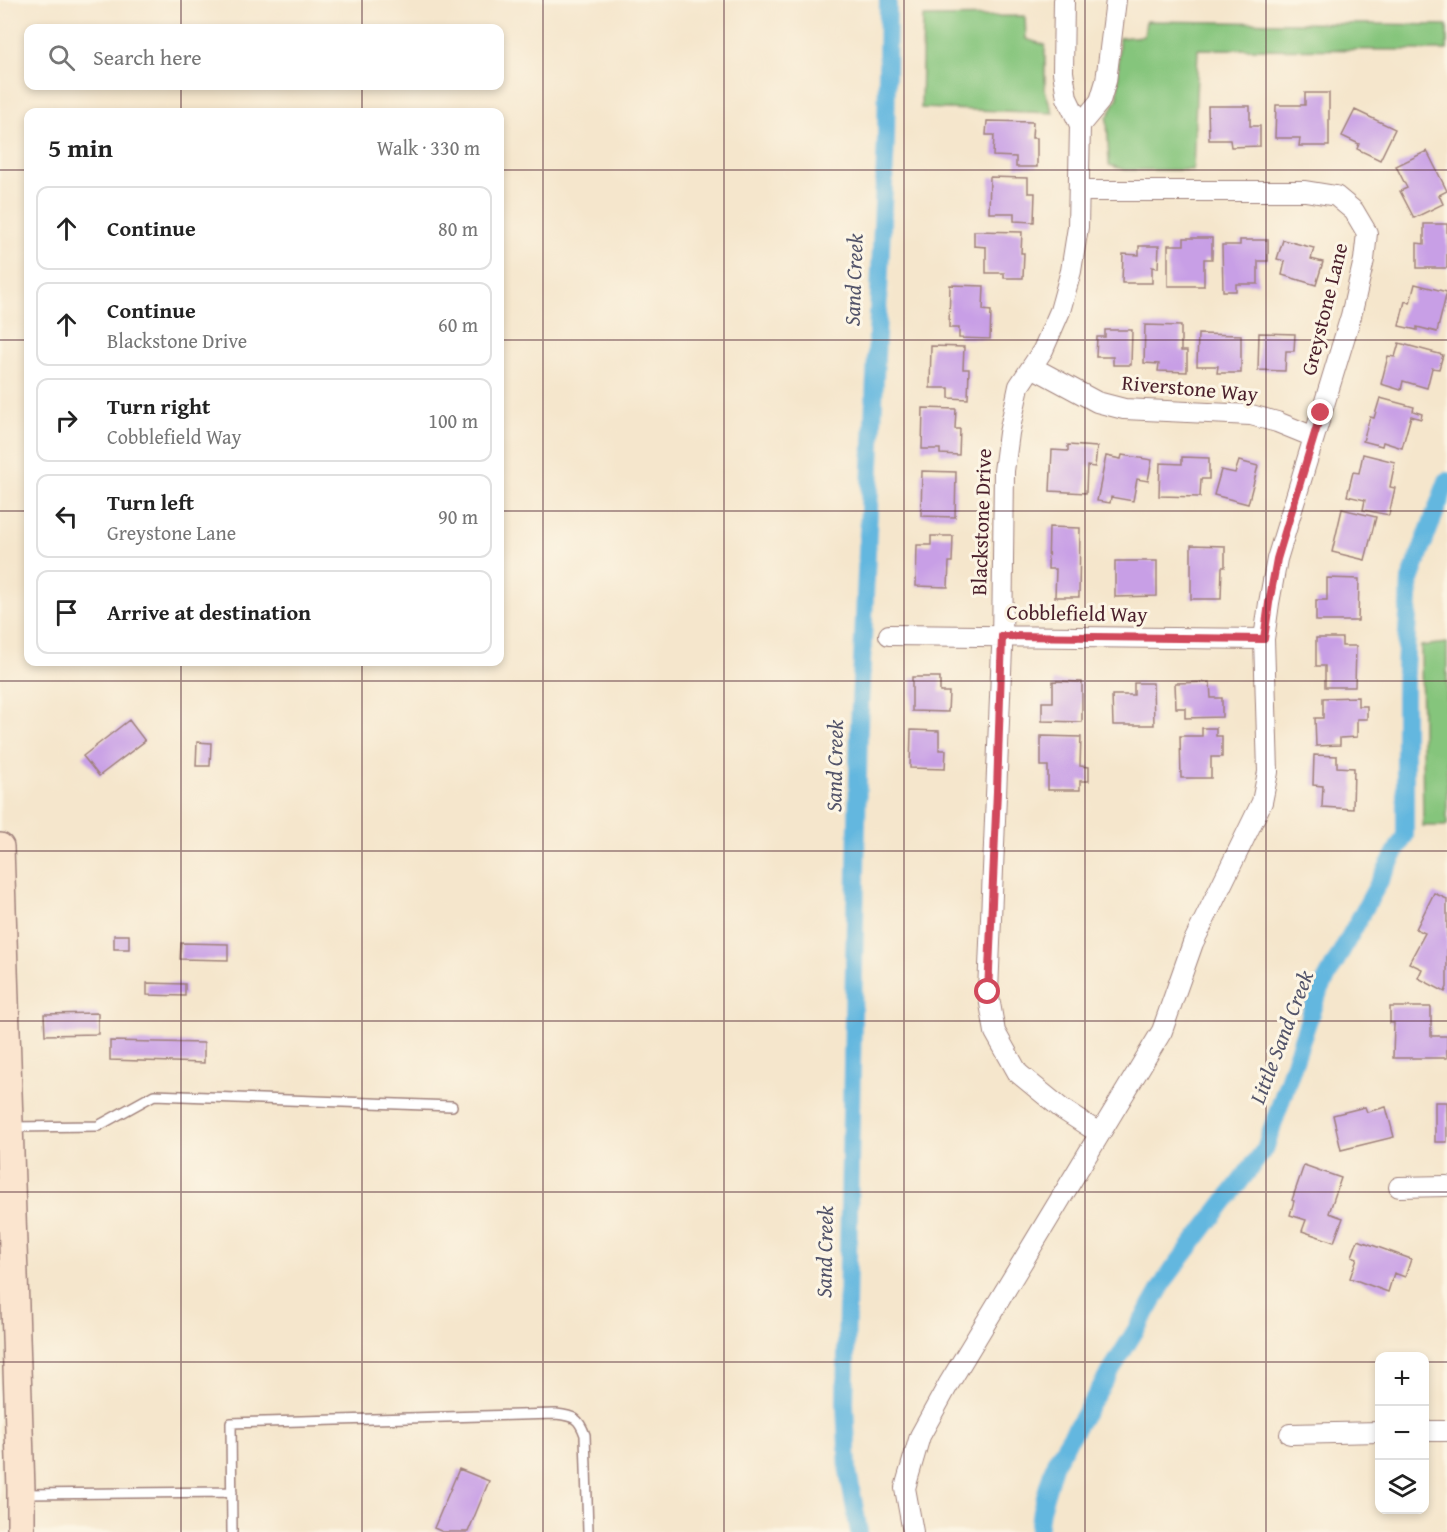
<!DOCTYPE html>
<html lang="en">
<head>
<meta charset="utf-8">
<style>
  body { margin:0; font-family:"Gentium Book Plus",serif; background:#f6f6f6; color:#222 }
  .controls { position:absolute; right:18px; bottom:18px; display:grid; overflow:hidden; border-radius:12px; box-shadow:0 3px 9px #0003 }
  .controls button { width:54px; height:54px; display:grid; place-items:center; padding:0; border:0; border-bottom:2px solid #e0e0e0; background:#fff; color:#222; font:30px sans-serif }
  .stop { position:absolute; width:18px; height:18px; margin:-14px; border:4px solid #d1495b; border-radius:50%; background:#fff }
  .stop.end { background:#d1495b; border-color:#fff; box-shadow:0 2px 6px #0008 }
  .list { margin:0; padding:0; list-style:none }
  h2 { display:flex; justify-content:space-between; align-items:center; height:78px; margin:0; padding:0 24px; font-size:26px }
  h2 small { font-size:20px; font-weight:400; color:#767676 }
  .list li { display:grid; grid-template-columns:39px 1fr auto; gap:18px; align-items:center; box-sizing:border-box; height:84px; margin:0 12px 12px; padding:0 12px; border:2px solid #e0e0e0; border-radius:12px }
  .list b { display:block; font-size:22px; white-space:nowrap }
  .list p { margin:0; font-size:20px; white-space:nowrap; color:#767676 }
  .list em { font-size:20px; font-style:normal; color:#767676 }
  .icon { flex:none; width:33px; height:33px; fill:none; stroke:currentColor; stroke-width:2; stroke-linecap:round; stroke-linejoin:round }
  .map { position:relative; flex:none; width:1447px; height:1532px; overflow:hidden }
  .search { position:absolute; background:#fff; box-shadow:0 3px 9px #0003; left:24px; top:24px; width:480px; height:66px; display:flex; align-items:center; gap:15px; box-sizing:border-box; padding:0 21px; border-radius:12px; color:#767676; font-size:22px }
  .panel { position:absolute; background:#fff; box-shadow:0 3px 9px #0003; left:24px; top:108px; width:480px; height:558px; border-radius:12px }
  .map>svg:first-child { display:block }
  .green { fill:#85c57c; stroke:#687254; stroke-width:1.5 }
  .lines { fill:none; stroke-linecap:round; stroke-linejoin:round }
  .canal { stroke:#63b7df; stroke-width:18 }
  .building { fill:#c89fe6 }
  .lane-casing { stroke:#a0827c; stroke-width:12 }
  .street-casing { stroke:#a0827c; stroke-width:22 }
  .secondary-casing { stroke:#a0827c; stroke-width:30 }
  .lane { stroke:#fff; stroke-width:9 }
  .street { stroke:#fff; stroke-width:20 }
  .secondary { stroke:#fbe5cf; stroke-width:27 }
  .route { stroke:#d1495b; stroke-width:8 }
  .grid { fill:none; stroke:#4a1f2b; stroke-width:1.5; stroke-opacity:0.55 }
  .labels { text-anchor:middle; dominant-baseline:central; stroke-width:6; stroke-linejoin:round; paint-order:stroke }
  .street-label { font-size:21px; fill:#4a1f2b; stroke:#fcf5e5 }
  .water-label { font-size:22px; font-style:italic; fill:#53546a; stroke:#fcf5e5 }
</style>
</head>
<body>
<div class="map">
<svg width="1447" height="1532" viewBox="0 0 1447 1532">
  <rect width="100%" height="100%" fill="#fcf5e5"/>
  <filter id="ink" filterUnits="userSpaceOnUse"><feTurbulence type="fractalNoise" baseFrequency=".0167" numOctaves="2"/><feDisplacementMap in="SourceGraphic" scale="12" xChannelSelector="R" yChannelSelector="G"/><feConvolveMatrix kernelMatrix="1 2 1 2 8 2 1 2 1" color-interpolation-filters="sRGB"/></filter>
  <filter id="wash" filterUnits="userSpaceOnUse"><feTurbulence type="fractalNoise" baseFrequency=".008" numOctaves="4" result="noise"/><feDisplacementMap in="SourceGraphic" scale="24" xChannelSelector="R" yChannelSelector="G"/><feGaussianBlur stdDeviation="1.35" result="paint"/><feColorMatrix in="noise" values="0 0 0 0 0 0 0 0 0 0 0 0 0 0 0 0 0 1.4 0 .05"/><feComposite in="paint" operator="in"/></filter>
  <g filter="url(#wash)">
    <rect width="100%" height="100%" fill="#f5e6cc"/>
    <path class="green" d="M1025 16 1026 39 1045 45V91L1053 113 921 108 923 17Z
      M1146 21 1447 25V50L1198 49 1193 170H1125L1109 165 1107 118 1118 97 1119 38 1144 36Z
      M1447 643V826H1423L1421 646Z"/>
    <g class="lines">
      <path class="canal" d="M859 1532 848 1471 845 1403 859 727 886 139 888 0
        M1038 1532 1041 1510 1055 1462 1148 1310 1167 1277 1265 1149 1316 998 1405 835V669L1410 580 1447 481"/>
    </g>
    <g id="blocks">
      <path class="building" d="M1305 93H1329V146H1299L1300 138H1275L1276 105H1305Z
        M1208 106H1250V126H1260V146L1231 147 1230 140H1209Z
        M1355 110 1395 129 1380 160 1357 149 1359 144 1342 136Z
        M987 121 1033 122 1032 138H1037V167H1016V157L993 156 994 135H986Z
        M1427 151 1447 191 1439 195 1443 204 1414 218 1400 191 1407 188 1396 166Z
        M990 177 1028 178V193H1035L1034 222 1014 221V213H989Z
        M1424 224H1447V268H1417V243L1424 244Z
        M974 231 1022 232 1021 253H1024L1023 278H1004V273H986V247L974 246Z
        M1184 238H1212V259H1204V286H1168V245H1184Z
        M1240 240H1268V261H1258V284H1236V291H1223L1222 245H1240Z
        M1283 240 1314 248 1311 259 1323 262 1316 285 1282 275 1285 261 1277 259Z
        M1139 246H1159L1158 268 1152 267V283H1122L1123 254 1139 255Z
        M1415 284 1447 292 1437 332 1417 327V330L1399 326 1405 301 1410 303Z
        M950 285 984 286 983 310 991 311 990 339 959 338V328H949Z
        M1145 325 1181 326V351H1187V372L1158 371 1159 364 1144 363Z
        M1105 330H1132L1131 365H1113V357H1096L1097 337H1105Z
        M1259 333 1295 334 1294 351H1286L1285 371 1258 370Z
        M1198 334 1241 335V373H1217L1218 366H1197Z
        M1399 343 1443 355 1439 369 1432 368 1427 388 1403 381 1401 390 1381 384 1388 356 1395 357Z
        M931 346 964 347 963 369H969L968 399 949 398V388H930Z
        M1380 398 1414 407 1413 411 1422 414 1421 419 1411 416 1402 448 1383 442 1382 446 1363 441 1370 417 1374 418Z
        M923 408 956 409 955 429H960L959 455 940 454V449H922Z
        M1068 445 1097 447 1095 467 1087 466 1086 493 1050 491 1052 450 1068 451Z
        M1363 454 1395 462 1390 487 1395 488 1389 515 1363 510 1365 500 1347 496 1353 472 1359 473Z
        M1122 455 1152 460 1148 481 1137 479 1133 501 1111 497 1110 503 1097 501 1106 456 1121 459Z
        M1182 457 1209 458V479H1201L1200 497 1159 496 1160 463 1182 464Z
        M1239 461 1258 466 1248 504 1214 495 1221 470 1235 473Z
        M922 471 956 472 955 517 921 516Z
        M1342 509 1376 517 1365 560 1332 552Z
        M1049 527 1080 528 1079 597H1055L1056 569H1048Z
        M931 536H953L952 562H949L948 587 916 586 917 545H931Z
        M1191 545 1225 546V567H1222L1221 599H1191Z
        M1115 561H1157V596L1115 597Z
        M1327 578 1359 579 1358 621H1316V600H1327Z
        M1316 638H1342V646H1356L1355 687H1325V666H1316Z
        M912 677H940V692H949L948 712 912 711Z
        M1053 681 1082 682V722L1042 721V702H1053Z
        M1210 682 1211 698H1222V717L1185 718V708H1176L1175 683Z
        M1134 683H1153L1154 725H1113L1112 695H1134Z
        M1358 697V706H1367V719H1357V737L1340 738V745L1316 746 1315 718H1323V698Z
        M129 720 145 741 99 776 83 756Z
        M1202 728H1216V736H1222V757H1211V778H1181L1180 736H1202Z
        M911 730 939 731V750H946L945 769 910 768Z
        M1041 736 1081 737 1080 766 1089 767V781H1080V790H1048V766H1041Z
        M197 742 211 743 210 766H196Z
        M1314 755 1337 756V767L1354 768 1353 809 1322 807 1323 786 1313 785Z
        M1434 893 1447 899V987L1445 992 1418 978 1422 969 1409 963 1425 933 1416 929Z
        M114 935H129V949H114Z
        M181 943 228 944V960L180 959Z
        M147 983 185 984V996L147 995Z
        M1390 1007H1431V1036H1447V1058H1393L1394 1023H1390Z
        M98 1013V1034L45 1035 44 1014Z
        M110 1041 204 1043V1063L110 1060Z
        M1435 1102H1447V1142H1435Z
        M1365 1107 1367 1112 1386 1107 1394 1137 1341 1150 1333 1115Z
        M1304 1165 1341 1178 1329 1213 1343 1218 1334 1242 1302 1231 1306 1220 1290 1215 1294 1201 1292 1200Z
        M1358 1240 1411 1259 1405 1277 1394 1273 1388 1292 1350 1278 1357 1258 1352 1256Z
        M459 1469 489 1481 468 1532H443L434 1528Z"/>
    </g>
  </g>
  <g filter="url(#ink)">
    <use href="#blocks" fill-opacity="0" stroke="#a0827c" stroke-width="1.5"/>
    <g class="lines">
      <g class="lane-casing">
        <path id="lane" d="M12 1127 98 1126 154 1095 452 1106
          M24 1494 232 1492
          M232 1532 231 1423 556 1414C574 1416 579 1418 585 1435L588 1532"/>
      </g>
      <g class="street-casing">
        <path id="street" d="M1064 0 1063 72 1067 98 1080 125 1078 227 1071 271 1060 311 1043 350 1019 386 1009 433 1004 471 1002 648 988 992 995 1032 1018 1073 1062 1109 1099 1133
          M1080 125 1100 101 1106 81 1116 0
          M1032 367 1097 402 1124 409 1251 415 1277 422 1314 437
          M889 635 1264 639
          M1399 1187 1447 1186
          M1424 1431H1447
          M1290 1434 1380 1432
          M913 1532 905 1488 920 1436 948 1385 1162 1031 1193 943 1262 802 1268 772 1264 639 1269 603 1277 559 1351 316 1364 260 1367 233 1354 211 1336 196 1305 191H1079"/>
      </g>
      <g class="secondary-casing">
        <path id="secondary" d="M0 847 21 1490V1532"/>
      </g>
      <use href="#lane" class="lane"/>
      <use href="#street" class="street"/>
      <use href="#secondary" class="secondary"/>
    </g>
  </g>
  <g class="lines" filter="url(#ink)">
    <path class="route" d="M988 992 997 791 1002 636 1264 639 1269 603 1277 559 1321 413"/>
  </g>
  <path class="grid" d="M181 0V28M362 0V28M543 0V1532M724 0V1532M904 0V1532M1085 0V1532M1266 0V1532M181 86V112M362 86V112M0 170H28M500 170H1447M0 340H28M500 340H1447M0 511H28M500 511H1447M181 662V1532M362 662V1532M0 681H1447M0 851H1447M0 1021H1447M0 1192H1447M0 1362H1380M1424 1362H1447"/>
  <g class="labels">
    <g class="street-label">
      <text transform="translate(1324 309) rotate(-76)">Greystone Lane</text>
      <text transform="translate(1190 388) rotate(5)">Riverstone Way</text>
      <text transform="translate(981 522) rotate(-88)">Blackstone Drive</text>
      <text transform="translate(1077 613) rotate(1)">Cobblefield Way</text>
    </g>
    <g class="water-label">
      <text transform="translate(853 280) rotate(-88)">Sand Creek</text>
      <text transform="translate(834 766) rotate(-89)">Sand Creek</text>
      <text transform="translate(1281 1037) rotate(-69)">Little Sand Creek</text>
      <text transform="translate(824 1252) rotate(-89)">Sand Creek</text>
    </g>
  </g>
</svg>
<div class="controls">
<button>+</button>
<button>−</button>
<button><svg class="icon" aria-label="layers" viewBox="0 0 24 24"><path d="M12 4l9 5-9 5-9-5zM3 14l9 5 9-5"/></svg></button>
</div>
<div class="stop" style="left:988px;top:992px"></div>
<div class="stop end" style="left:1321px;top:413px"></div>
<div class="search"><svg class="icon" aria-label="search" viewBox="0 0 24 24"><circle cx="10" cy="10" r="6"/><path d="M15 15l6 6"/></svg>Search here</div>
<section class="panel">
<h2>5 min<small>Walk · 330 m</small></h2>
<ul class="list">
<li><svg class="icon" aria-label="ahead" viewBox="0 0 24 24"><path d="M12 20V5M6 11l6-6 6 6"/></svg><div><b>Continue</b></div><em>80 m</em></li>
<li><svg class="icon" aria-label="ahead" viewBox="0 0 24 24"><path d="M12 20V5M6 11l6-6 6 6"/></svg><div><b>Continue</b><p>Blackstone Drive</p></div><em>60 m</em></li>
<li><svg class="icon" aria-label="right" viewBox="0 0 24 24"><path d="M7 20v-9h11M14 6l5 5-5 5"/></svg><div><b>Turn right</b><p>Cobblefield Way</p></div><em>100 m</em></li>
<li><svg class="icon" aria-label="left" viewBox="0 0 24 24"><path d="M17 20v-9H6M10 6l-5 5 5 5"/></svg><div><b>Turn left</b><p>Greystone Lane</p></div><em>90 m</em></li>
<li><svg class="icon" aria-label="arrive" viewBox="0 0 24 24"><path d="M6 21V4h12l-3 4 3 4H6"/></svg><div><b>Arrive at destination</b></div></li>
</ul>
</section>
</div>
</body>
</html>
